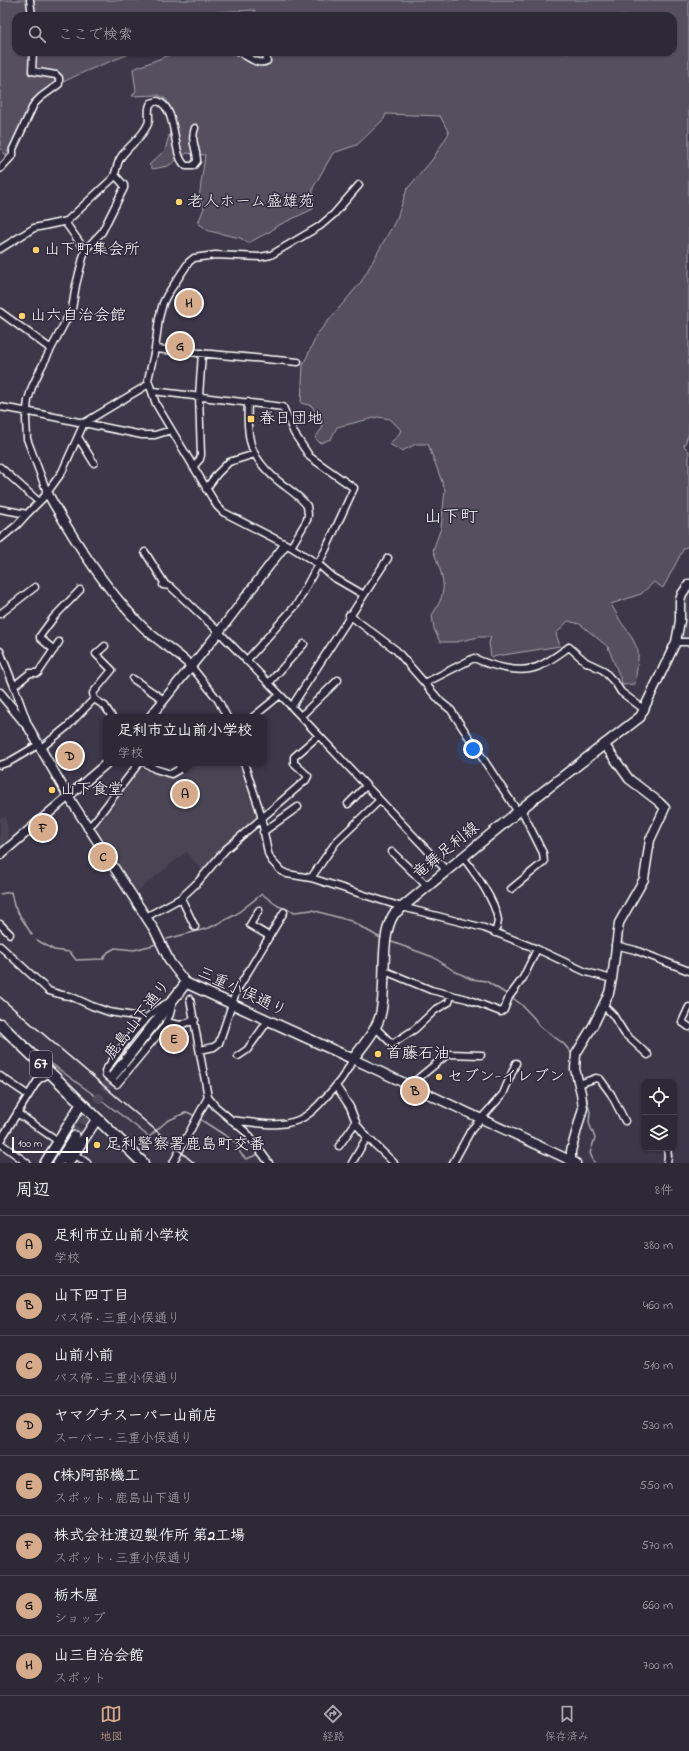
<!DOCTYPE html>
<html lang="ja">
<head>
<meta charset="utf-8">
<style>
  body { margin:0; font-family:"Indie Flower","Klee One",sans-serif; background:#35313f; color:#f1f3f6 }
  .controls { position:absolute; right:12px; bottom:12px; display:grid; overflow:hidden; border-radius:8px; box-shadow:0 1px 3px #0004 }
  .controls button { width:36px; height:36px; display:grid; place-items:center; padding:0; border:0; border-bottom:1px solid #484552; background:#2d2937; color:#f1f3f6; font:20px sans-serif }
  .scale { position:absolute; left:12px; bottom:10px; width:76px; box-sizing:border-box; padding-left:4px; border:2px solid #fff; border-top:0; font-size:11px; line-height:14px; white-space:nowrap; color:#fff; -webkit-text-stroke:3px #2f2a3d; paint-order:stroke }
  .you { position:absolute; left:473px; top:749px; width:14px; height:14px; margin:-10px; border:3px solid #fff; border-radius:50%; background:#1a73e8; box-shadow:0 0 0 6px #1a73e833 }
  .badge { display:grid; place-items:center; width:26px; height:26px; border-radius:50%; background:#d6ab8b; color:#111; font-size:13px; font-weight:700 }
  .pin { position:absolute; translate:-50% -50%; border:2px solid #fff; box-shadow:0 1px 4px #0006 }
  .popup { position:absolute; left:103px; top:714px; width:164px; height:52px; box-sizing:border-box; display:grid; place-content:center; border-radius:8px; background:#2d2937; filter:drop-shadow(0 1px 3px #0005); font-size:13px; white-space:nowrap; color:#a7a6ad }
  .popup b { font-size:15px; color:#f1f3f6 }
  .popup::after { content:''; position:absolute; left:50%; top:100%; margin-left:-8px; border:8px solid transparent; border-top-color:#2d2937 }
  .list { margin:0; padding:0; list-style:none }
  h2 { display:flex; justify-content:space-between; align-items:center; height:52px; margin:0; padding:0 16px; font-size:17px }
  h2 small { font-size:13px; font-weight:400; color:#a7a6ad }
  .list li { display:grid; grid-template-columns:26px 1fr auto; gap:12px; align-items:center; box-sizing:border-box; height:60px; padding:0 16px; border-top:1px solid #484552 }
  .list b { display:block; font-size:15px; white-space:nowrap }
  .list p { margin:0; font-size:13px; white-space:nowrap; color:#a7a6ad }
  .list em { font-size:13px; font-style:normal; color:#a7a6ad }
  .icon { flex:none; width:22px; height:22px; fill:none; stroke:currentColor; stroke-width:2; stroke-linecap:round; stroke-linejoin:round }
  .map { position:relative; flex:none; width:689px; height:1163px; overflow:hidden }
  .search { position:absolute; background:#2d2937; box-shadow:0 1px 3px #0004; left:12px; right:12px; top:12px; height:44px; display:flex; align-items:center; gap:10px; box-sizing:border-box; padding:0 14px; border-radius:12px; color:#a7a6ad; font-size:15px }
  .sheet { height:532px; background:#2d2937 }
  nav { display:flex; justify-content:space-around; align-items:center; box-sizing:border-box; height:56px; border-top:1px solid #484552; background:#2d2937; font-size:11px; color:#a7a6ad }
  nav a { display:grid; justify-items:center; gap:2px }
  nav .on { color:#d6ab8b }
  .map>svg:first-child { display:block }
  .built { fill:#494455 }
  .green { fill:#555060; stroke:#aaa8b0 }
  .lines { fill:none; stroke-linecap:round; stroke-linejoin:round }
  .stream { stroke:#afadb4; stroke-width:1.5 }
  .secondary-tunnel { stroke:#504b5b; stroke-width:9; stroke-dasharray:9 4.5; stroke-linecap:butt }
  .minor-casing { stroke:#fff; stroke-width:9 }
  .tertiary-casing { stroke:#fff; stroke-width:11 }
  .secondary-casing { stroke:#fff; stroke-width:12 }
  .primary-casing { stroke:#fff; stroke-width:13 }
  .minor { stroke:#2f2a3d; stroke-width:6 }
  .tertiary { stroke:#2f2a3d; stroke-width:8 }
  .secondary { stroke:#2f2a3d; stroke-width:9 }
  .primary { stroke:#2f2a3d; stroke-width:10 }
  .rail { stroke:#fff; stroke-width:1.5 }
  .poi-dot { fill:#ffd166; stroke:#2f2a3d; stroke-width:1.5 }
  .labels { text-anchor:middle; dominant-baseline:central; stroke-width:3; stroke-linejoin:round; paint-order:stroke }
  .shield { fill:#2f2a3d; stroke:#c1bfc5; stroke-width:1 }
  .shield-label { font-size:15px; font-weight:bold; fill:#fff }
  .poi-label { font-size:16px; fill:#fff; stroke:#2f2a3d; text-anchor:start }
  .street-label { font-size:16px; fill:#fff; stroke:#2f2a3d }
  .quarter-label { font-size:18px; fill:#fff; stroke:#2f2a3d }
</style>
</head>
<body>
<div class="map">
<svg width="689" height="1163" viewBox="0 0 689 1163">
  <rect width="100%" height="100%" fill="#3c3749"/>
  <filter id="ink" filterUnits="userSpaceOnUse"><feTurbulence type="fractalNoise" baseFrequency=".025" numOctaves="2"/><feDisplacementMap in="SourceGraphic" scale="8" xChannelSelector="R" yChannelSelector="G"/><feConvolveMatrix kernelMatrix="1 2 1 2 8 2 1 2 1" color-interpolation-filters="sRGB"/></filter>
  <g filter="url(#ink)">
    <path class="built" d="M689 589V638H680L684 594Z
      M189 763H240L258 812 259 818 252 825 243 828 242 832 204 872 186 852 135 893 93 828 139 768 168 776 181 772Z
      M6 817 9 844 0 851V818Z"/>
    <path class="green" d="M0 0H689V433L684 446 689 451V546L684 548 663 588 654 582 641 594 611 604 621 622 630 634 638 650V660L635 684 623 685 608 647 580 624 568 621 556 634 560 646 491 657 489 643 491 637H479L456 642H440L434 629 432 615C450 589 443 578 433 550L441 528 445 490 428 444H416L402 451 389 444 398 436 401 430 390 419 378 417 337 427 331 439 320 443 315 438 323 427 312 406 301 403 303 365 318 333 361 282 397 218 407 189 432 160 449 133 440 116 386 114 384 119 357 145 333 153 313 188V209L275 227 271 231 248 243 240 238 209 231 198 223 204 208 199 198 205 155 187 153 168 166 153 169 149 165 165 150 172 125 167 100 159 95 132 96 136 91 133 69 177 52H673V16H252L255 10 197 13 191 16H16V52H134C110 62 60 79 43 96 26 113 16 134 6 155L0 149Z"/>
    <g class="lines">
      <path class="stream" d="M0 894 11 892 14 906 32 935
        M167 939 209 928 235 915 262 894 278 906 295 912 312 910 351 921 382 939
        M37 940 54 950 70 952 76 960 103 959 108 952 115 948 134 950 157 944
        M389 941 433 957 454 971 471 979 486 981 508 995
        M511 997 521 1004 535 1019 538 1025 564 1044 572 1054
        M0 1036 11 1040
        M34 1050C71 1080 112 1106 149 1137L167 1121 187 1112 195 1116
        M583 1085 590 1112 589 1123 595 1138 590 1153 594 1162
        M198 1118 234 1141 241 1154 246 1159 259 1154 264 1163"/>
      <path class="secondary-tunnel" d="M75 1136 113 1076"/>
      <g class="minor-casing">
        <path id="minor" d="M30 0 32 16
          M239 52C247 56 258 66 267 61L266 52
          M0 169 13 155V149L34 104 41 97 59 84V78L56 75 32 71 33 52
          M359 185 334 214 320 226 271 255 260 257 215 255 194 258 189 262 167 295 163 303 159 318 155 349 148 380 156 404 217 506 223 512 291 547 318 564 333 577 364 595
          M65 222 85 250
          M0 249 34 228 67 221 112 179C117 173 116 164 121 157 129 145 142 138 148 124 151 117 146 110 151 103L158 101C179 109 171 156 186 166H193L197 161C197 149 190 141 195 128
          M0 312 51 349
          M155 349 298 362
          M153 391 283 407 294 433 310 457 354 488 326 549 297 604 246 661
          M248 402C246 441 250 459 282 484 290 490 301 497 307 506L308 515 307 520 291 547
          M0 407 30 412 142 435H155L171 430
          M78 437 94 463
          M0 467 39 502
          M193 467 200 459 201 455 199 396 202 353
          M206 489 217 474 229 462 255 454
          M47 492 27 439 26 419 28 400 32 387 41 368 72 309 76 285 85 250 102 232 124 188V185L115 175
          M0 509 27 514 44 497 62 472 84 423 149 384
          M0 539 17 525 27 514
          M145 552 165 584
          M163 585 170 586 219 632 291 706 446 870
          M0 614 35 587
          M349 615 396 650 441 702 451 710 518 812
          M676 642H689
          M54 650 40 638V636L54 617 80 590
          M0 651 14 686 29 727
          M191 666 218 700 227 717
          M133 679 164 700
          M269 683 304 644
          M425 683 474 658C491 666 519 674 537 667 549 662 559 654 569 647L586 662 603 670 616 684 621 692 645 710
          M14 686 30 673H38L59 642
          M94 699 93 693 112 670 96 654 105 646
          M291 706 294 703 388 558
          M301 716 338 680
          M253 717 280 695
          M40 749 68 726 94 699 105 706 112 717
          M145 763 155 769 171 774 178 770 185 763
          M244 763 260 811 268 853 271 860 281 871 287 874 311 878 402 907 484 928 537 949 586 972 612 979
          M0 765 9 762 38 745
          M348 804 366 786
          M87 828 94 822 139 763
          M263 832 298 807
          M392 852 427 886
          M463 857C475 873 495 900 498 920 498 924 496 929 495 933
          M311 878 336 842 380 800
          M511 889 544 862 543 853 521 809
          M181 898 195 927
          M259 910 250 925 269 936
          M146 917 181 898 198 882 225 850 306 780 308 776 294 763V757L318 736
          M0 924 10 934
          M615 945 635 950 689 971
          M0 946 49 991 62 995 70 996 92 1006 109 1012 147 1018
          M385 971 431 990 467 999 501 1012 504 1010 509 997 523 978 537 949
          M190 999 208 1097 215 1106 247 1133 269 1163
          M173 1001 170 1014 164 1027 117 1084 106 1075 105 1071C121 1049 147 1008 173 1001Z
          M604 1006 613 1015 625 1034 648 1055
          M689 1007 682 1022 689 1027
          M166 1022 180 1025 195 1020
          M375 1027 392 1044 415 1029 435 1010 449 1002 451 996
          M200 1050 214 1047 219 1043 236 992 284 912
          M238 1056 247 1050 268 1021
          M0 1076 28 1095
          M579 1084 596 1078 600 1079 611 1094 625 1121
          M410 1085 448 1054 481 1055
          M336 1086 350 1107 357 1125 367 1137 394 1163
          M17 1113 58 1141
          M231 1120C254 1122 283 1130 304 1117 312 1112 318 1106 324 1099 336 1087 346 1074 353 1059
          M0 1141 38 1080 50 1073
          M0 1143 27 1163
          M339 1146 356 1122
          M667 1148 668 1156 667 1163
          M74 1154 87 1163
          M173 1163 208 1097
          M352 1163 367 1137
          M453 1163 471 1130 503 1094 516 1063"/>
      </g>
      <g class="tertiary-casing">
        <path id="tertiary" d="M47 492C73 539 102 585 140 624 155 640 175 650 191 666
          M0 693 29 728 68 796 155 931 170 962 186 983
          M150 717 219 632 285 545
          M640 717 676 642 680 621V600L682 594 689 584
          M0 855 107 763
          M353 1059 576 1163
          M571 1160V1151L583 1108 581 1093 575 1069 576 1054 594 1024 609 993 612 979 619 923 644 879 650 840 665 808 659 802 629 779 604 744"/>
      </g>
      <g class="secondary-casing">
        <path id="secondary" d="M113 1076 186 983 353 1059C363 1045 378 1029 381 1012 387 984 379 936 394 914L531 801 640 717
          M45 1163 81 1104
          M58 1163 75 1136
          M68 1163 97 1119"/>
      </g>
      <g class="primary-casing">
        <path id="primary" d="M0 1024 143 1163"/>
      </g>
      <use href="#minor" class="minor"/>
      <use href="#tertiary" class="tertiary"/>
      <use href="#secondary" class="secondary"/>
      <use href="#primary" class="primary"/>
      <path class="rail" d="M0 997 194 1163"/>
    </g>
  </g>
  <g class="poi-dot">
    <circle cx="179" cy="202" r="4"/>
    <circle cx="36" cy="250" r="4"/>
    <circle cx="22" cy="316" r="4"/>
    <rect x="247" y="415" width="8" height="8" rx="2"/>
    <circle cx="52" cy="790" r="4"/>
    <circle cx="378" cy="1054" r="4"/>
    <circle cx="439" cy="1077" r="4"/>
    <circle cx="97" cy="1145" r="4"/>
  </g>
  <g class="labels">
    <rect class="shield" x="30" y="1051" width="22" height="26" rx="3"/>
    <g class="shield-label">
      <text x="41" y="1064">67</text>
    </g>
    <g class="poi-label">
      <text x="187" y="202">老人ホーム盛雄苑</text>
      <text x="44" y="250">山下町集会所</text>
      <text x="30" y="316">山六自治会館</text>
      <text x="259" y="419">春日団地</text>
      <text x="60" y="790">山下食堂</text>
      <text x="386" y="1054">首藤石油</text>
      <text x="447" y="1077">セブン-イレブン</text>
      <text x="105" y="1145">足利警察署鹿島町交番</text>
    </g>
    <g class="street-label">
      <text transform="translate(446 851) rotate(-39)">竜舞足利線</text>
      <text transform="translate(242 992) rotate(25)">三重小俣通り</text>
      <text transform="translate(138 1020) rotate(-52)">鹿島山下通り</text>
    </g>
    <g class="quarter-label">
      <text x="451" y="518">山下町</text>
    </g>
  </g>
</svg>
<div class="controls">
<button><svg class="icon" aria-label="locate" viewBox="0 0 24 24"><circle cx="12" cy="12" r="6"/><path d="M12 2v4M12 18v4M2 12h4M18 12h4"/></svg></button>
<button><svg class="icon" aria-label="layers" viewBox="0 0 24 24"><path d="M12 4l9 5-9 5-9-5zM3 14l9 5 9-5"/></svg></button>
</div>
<div class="scale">100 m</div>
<div class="you"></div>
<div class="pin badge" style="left:185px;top:794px">A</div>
<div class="popup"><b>足利市立山前小学校</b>学校</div>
<div class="pin badge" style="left:415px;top:1091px">B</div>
<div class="pin badge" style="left:103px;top:857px">C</div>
<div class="pin badge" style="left:70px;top:756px">D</div>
<div class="pin badge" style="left:174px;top:1039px">E</div>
<div class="pin badge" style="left:43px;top:828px">F</div>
<div class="pin badge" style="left:180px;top:346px">G</div>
<div class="pin badge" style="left:189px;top:303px">H</div>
<div class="search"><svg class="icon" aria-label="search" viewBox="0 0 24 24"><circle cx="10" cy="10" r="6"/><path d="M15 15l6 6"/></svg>ここで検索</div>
</div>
<section class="sheet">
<h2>周辺<small>8件</small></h2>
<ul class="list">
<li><span class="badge">A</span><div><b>足利市立山前小学校</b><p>学校</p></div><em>380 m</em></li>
<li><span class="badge">B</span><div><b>山下四丁目</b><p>バス停 · 三重小俣通り</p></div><em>460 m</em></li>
<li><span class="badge">C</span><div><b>山前小前</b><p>バス停 · 三重小俣通り</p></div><em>510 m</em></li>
<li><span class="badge">D</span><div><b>ヤマグチスーパー山前店</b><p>スーパー · 三重小俣通り</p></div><em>530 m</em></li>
<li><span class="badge">E</span><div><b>(株)阿部機工</b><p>スポット · 鹿島山下通り</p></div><em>550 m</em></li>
<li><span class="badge">F</span><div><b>株式会社渡辺製作所 第2工場</b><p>スポット · 三重小俣通り</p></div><em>570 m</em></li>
<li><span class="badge">G</span><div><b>栃木屋</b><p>ショップ</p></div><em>660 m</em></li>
<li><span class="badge">H</span><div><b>山三自治会館</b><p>スポット</p></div><em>700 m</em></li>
</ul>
</section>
<nav>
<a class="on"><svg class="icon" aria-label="map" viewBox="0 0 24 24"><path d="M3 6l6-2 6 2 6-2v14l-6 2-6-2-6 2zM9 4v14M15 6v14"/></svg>地図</a>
<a><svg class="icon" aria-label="directions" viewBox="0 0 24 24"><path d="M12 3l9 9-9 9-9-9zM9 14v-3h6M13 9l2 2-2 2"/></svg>経路</a>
<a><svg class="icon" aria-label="saved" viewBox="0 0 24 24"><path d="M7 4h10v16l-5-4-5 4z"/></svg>保存済み</a>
</nav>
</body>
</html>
